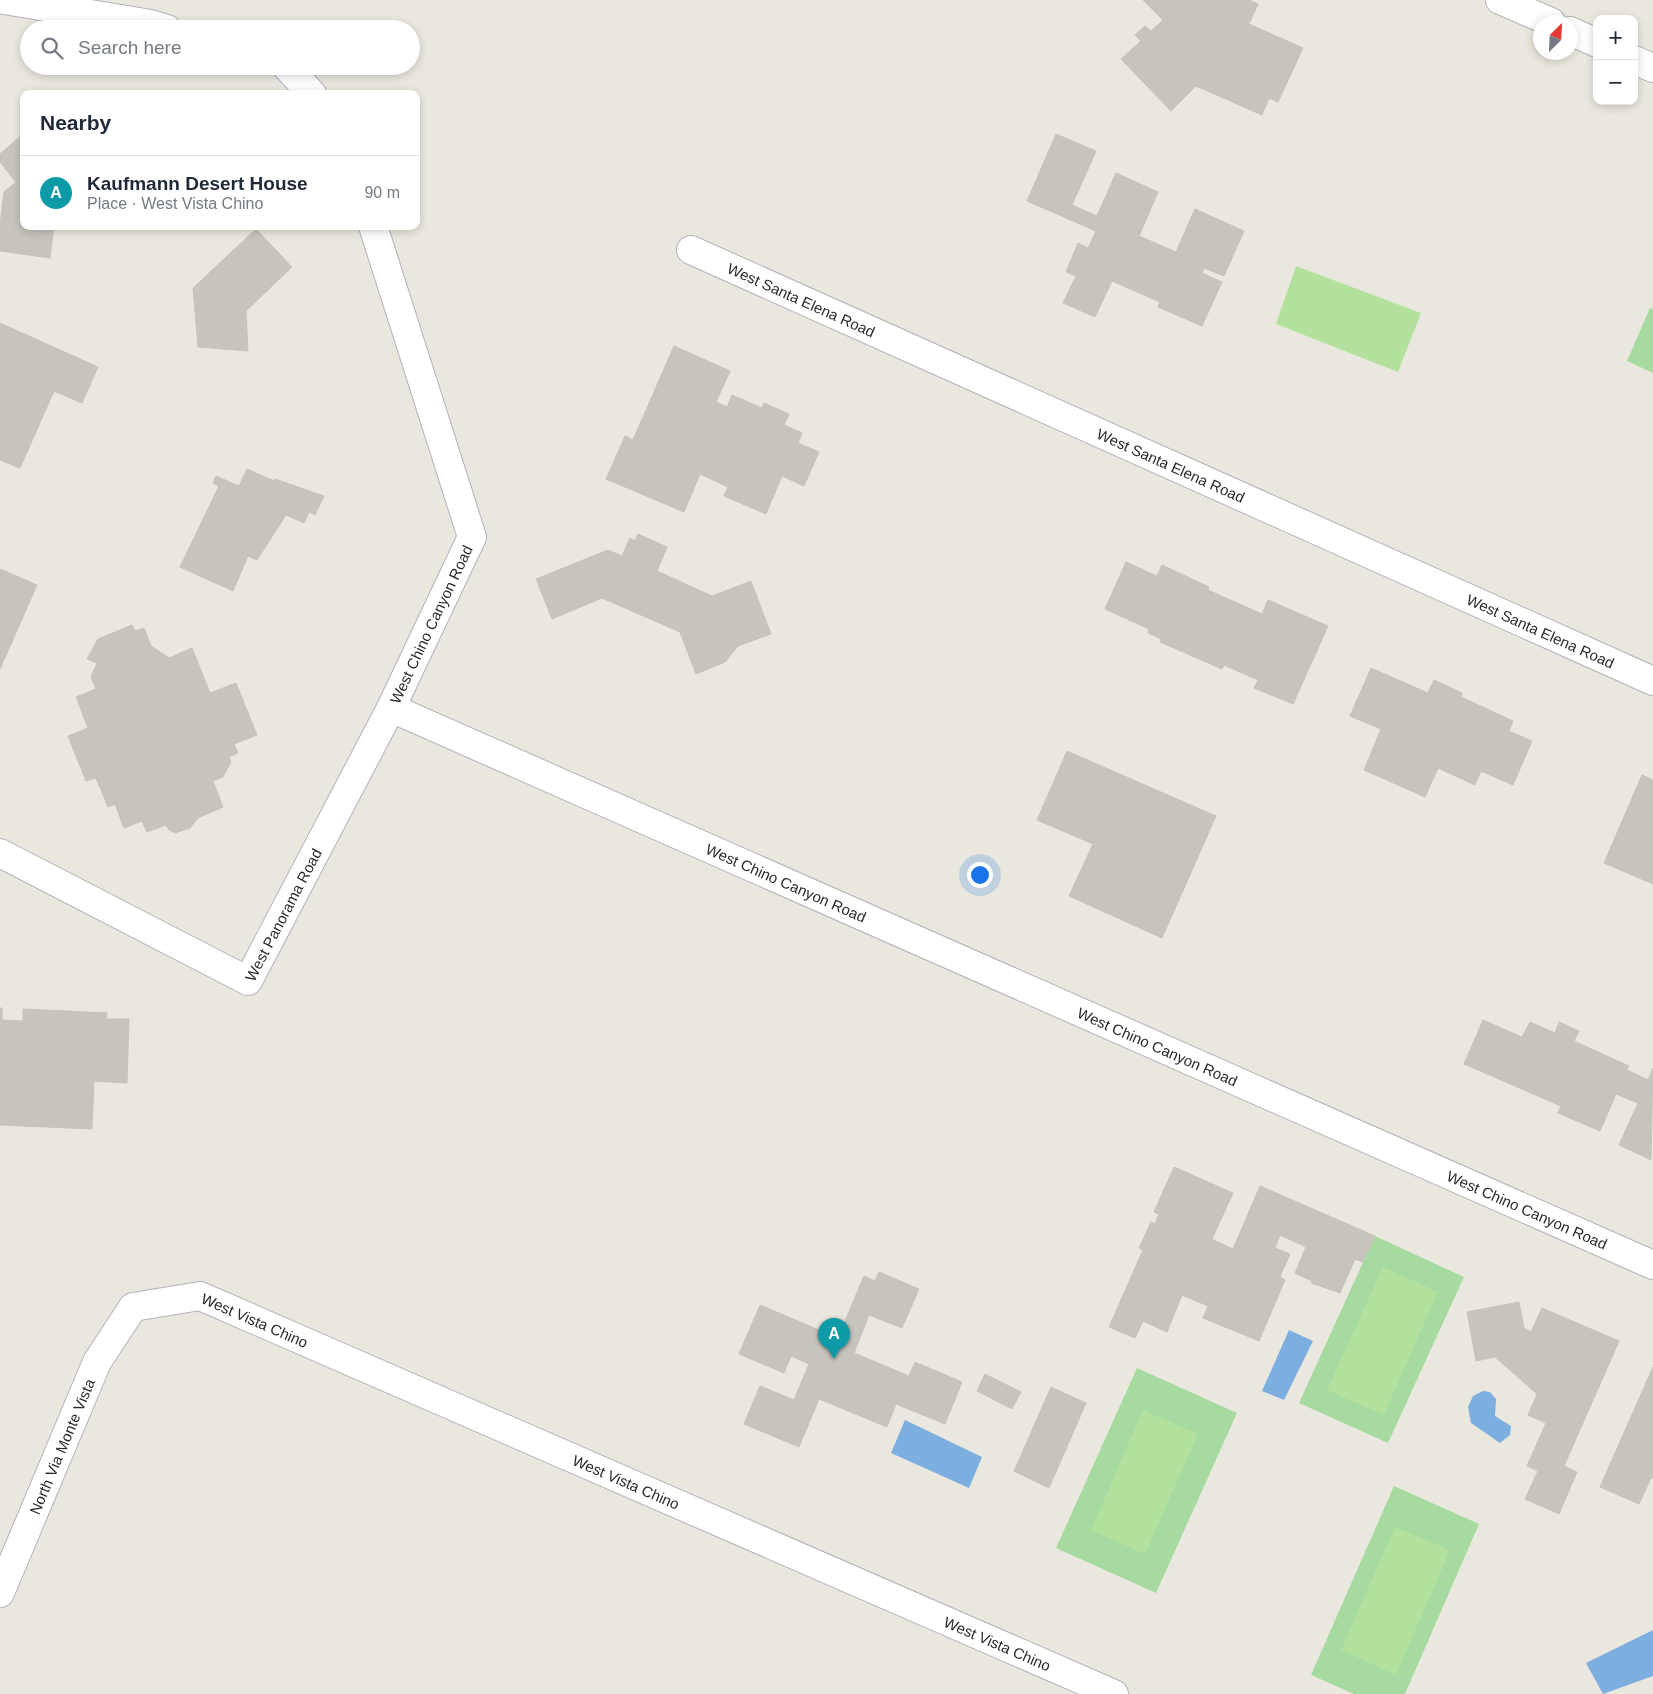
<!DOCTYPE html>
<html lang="en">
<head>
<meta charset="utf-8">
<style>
  body { margin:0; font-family:Helvetica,sans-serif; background:#f6f6f7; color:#1f2937 }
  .controls { position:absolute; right:15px; top:15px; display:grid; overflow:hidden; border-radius:10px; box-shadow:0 2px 8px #0003 }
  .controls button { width:45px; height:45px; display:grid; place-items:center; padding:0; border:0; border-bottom:1px solid #e0e1e3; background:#fff; color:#1f2937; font:25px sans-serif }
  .compass { position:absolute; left:1533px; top:15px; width:45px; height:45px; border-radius:50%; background:#fff; box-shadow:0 2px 8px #0003; rotate:24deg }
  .you { position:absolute; left:979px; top:874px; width:18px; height:18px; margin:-12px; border:4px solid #fff; border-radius:50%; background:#1a73e8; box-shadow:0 0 0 8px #1a73e833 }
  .badge { display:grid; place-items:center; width:32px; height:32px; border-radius:50%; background:#2563eb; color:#fff; font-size:16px; font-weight:700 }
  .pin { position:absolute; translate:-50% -41px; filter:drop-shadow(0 1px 2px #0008) }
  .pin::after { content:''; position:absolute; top:26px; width:18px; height:15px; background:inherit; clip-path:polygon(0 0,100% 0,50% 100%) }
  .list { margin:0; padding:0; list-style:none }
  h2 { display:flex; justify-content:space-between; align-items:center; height:65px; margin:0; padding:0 20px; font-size:21px }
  h2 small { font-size:16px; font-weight:400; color:#747a83 }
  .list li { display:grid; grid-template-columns:32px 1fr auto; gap:15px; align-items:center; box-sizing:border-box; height:75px; padding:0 20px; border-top:1px solid #e0e1e3 }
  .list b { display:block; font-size:19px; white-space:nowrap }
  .list p { margin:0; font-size:16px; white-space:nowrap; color:#747a83 }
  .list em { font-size:16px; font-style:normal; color:#747a83 }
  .icon { flex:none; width:28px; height:28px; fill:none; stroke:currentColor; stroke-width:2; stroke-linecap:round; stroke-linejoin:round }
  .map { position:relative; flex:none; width:1653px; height:1694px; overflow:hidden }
  .search { position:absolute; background:#fff; box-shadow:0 2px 8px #0003; left:20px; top:20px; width:400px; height:55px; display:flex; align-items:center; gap:12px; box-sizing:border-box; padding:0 18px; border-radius:28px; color:#747a83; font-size:19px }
  .panel { position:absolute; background:#fff; box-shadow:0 2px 8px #0003; left:20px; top:90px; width:400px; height:140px; border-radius:10px }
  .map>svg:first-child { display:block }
  .green { fill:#a6daa1 }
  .pitch { fill:#b4e09e }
  .water { fill:#7daee0 }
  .building { fill:#c6c4bd; stroke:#c5c4b7 }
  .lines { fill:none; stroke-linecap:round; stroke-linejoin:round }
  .minor-casing { stroke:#b2b1bc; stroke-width:30 }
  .minor { stroke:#fff; stroke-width:28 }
  .labels { text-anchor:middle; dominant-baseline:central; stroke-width:4; stroke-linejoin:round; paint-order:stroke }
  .street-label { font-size:15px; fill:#2a2a2a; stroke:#fff }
</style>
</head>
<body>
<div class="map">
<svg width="1653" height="1694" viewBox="0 0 1653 1694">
  <rect width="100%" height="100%" fill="#eae8de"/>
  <path class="green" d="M1650 308 1653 309V373L1627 361Z
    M1375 1236 1464 1277 1388 1443 1299 1403Z
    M1137 1368 1237 1413 1156 1593 1056 1548Z
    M1394 1486 1479 1524 1405 1694H1354L1311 1675Z"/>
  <path class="pitch" d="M1296 266 1421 313 1398 372 1276 324Z
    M1383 1267 1438 1292 1384 1415 1327 1390Z
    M1143 1410 1198 1434 1145 1554 1091 1530Z
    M1395 1527 1450 1550 1396 1675 1341 1650Z"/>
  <path class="water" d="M1289 1330 1313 1341 1284 1400 1262 1391Z
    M1483 1391 1490 1392 1496 1399 1495 1416 1511 1426 1510 1435 1500 1443 1471 1423 1468 1407 1473 1396Z
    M905 1420 982 1457 969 1488 891 1453Z
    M1653 1630V1676L1603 1694 1586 1663Z"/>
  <path class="building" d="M1143 0H1249L1258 4 1249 24 1303 48 1278 102 1269 98 1262 115 1196 86 1171 111 1121 59 1141 41 1135 35 1145 26 1151 31 1163 20Z
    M24 133V226H54L50 258 0 251V225L4 192 16 182 0 162V154Z
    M1056 134 1096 151 1072 205 1097 216 1116 173 1158 192 1139 236 1176 252 1195 209 1244 231 1224 276 1204 268 1202 273 1222 282 1202 326 1158 307 1160 302 1112 281 1095 317 1063 303 1076 276 1066 272 1078 243 1088 248 1096 231 1027 201Z
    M256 229 292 267 246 311 248 351 198 347 193 288Z
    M0 323 98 367 82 403 54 391 20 468 0 460Z
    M674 346 730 371 716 402 727 407 732 395 762 408 764 403 789 414 784 425 802 433 798 443 819 452 804 486 782 476 766 514 724 496 728 487 700 474 684 512 606 479 625 436 633 440Z
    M247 469 274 481 275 479 324 496 315 515 309 512 304 523 286 515 257 560 248 556 233 591 180 567 219 486 213 483 216 476 239 486Z
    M638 534 667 547 657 571 712 596 751 581 771 634 738 646 725 662 696 674 680 632 602 598 552 619 536 579 608 550 622 556 630 538 635 541Z
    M1126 562 1157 576 1162 565 1209 587 1208 590 1262 614 1268 600 1328 626 1293 704 1254 688 1258 680 1224 665 1222 669 1160 642 1161 639 1148 633 1149 629 1105 609Z
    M0 569 37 585 0 669Z
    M132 625 135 631 144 628 151 646 169 658 192 648 210 693 236 683 257 735 234 744 238 753 229 757 231 762 223 777 213 781 223 807 198 818 190 828 175 833 169 830 166 825 147 832 142 821 124 828 115 804 108 807 96 778 86 781 68 736 88 728 76 697 96 689 91 677 97 663 87 659 98 639Z
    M1371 668 1428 693 1434 680 1462 693 1461 697 1513 721 1509 731 1532 741 1513 785 1481 771 1475 785 1438 768 1425 797 1364 770 1381 729 1350 716Z
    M1067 751 1216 816 1162 938 1069 896 1093 844 1037 820Z
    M1642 775 1653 780V884L1604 863Z
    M0 1008H2V1020L23 1021V1009L107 1013 106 1019H129L127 1083 94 1081 92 1129 0 1125Z
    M1483 1020 1522 1037 1530 1022 1555 1033 1559 1022 1579 1031 1574 1041 1629 1066 1627 1070 1648 1080 1653 1068 1651 1160 1619 1145 1638 1103 1616 1094 1600 1131 1558 1113 1561 1106 1464 1064Z
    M1174 1167 1233 1193 1212 1239 1233 1249 1260 1186 1375 1236 1363 1262 1355 1259 1340 1293 1311 1283 1312 1281 1295 1273 1306 1247 1280 1235 1275 1248 1290 1254 1280 1277 1285 1280 1259 1341 1203 1318 1208 1306 1182 1295 1167 1332 1143 1321 1135 1338 1109 1327 1143 1250 1139 1248 1151 1222 1155 1224 1159 1214 1154 1212Z
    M879 1272 919 1289 902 1328 869 1315 854 1353 909 1376 915 1362 962 1382 945 1424 896 1404 887 1427 819 1399 799 1447 744 1424 760 1386 794 1400 809 1364 791 1356 784 1373 739 1354 760 1305 838 1338 864 1276 875 1281Z
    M1519 1302 1524 1328 1531 1332 1542 1308 1619 1341 1564 1466 1577 1472 1559 1514 1525 1499 1538 1471 1527 1466 1546 1423 1528 1415 1537 1394 1495 1357 1476 1361 1467 1312Z
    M1653 1367V1478H1651L1639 1504 1600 1487Z
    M985 1374 1021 1392 1012 1409 977 1391Z
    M1051 1387 1086 1403 1049 1488 1014 1471Z"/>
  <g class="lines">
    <g class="minor-casing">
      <g id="minor">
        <path d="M4 0 151 24 167 29"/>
        <path d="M1500 0 1551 22"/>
        <path d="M1570 31 1597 43"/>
        <path d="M1634 60 1653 68"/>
        <path d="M286 66 312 94"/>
        <path id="s1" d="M691 250 1653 681"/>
        <path id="s2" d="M391 708 1653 1265"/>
        <path id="s3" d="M0 853 248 981 391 708 472 537 373 226"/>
        <path id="s4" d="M0 1593 97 1362 133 1307 200 1296 1114 1694"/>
      </g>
    </g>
    <use href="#minor" class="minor"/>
  </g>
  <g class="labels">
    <g class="street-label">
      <text stroke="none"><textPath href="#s1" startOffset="121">West Santa Elena Road</textPath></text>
      <text stroke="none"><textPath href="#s1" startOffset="526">West Santa Elena Road</textPath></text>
      <text stroke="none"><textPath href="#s3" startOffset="680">West Chino Canyon Road</textPath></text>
      <text stroke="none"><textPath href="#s1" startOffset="931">West Santa Elena Road</textPath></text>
      <text stroke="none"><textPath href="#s2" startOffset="432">West Chino Canyon Road</textPath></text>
      <text stroke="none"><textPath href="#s3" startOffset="354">West Panorama Road</textPath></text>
      <text stroke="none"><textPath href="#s2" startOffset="838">West Chino Canyon Road</textPath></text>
      <text stroke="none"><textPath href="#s2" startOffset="1242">West Chino Canyon Road</textPath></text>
      <text stroke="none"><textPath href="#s4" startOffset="444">West Vista Chino</textPath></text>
      <text stroke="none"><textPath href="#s4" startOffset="159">North Via Monte Vista</textPath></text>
      <text stroke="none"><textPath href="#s4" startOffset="849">West Vista Chino</textPath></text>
      <text stroke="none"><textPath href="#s4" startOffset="1254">West Vista Chino</textPath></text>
    </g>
  </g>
</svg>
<div class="controls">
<button>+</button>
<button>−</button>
</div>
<svg class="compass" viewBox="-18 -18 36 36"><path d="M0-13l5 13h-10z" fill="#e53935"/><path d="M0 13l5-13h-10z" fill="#747a83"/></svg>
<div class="you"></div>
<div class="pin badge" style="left:834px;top:1359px;background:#0f9aa8">A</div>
<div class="search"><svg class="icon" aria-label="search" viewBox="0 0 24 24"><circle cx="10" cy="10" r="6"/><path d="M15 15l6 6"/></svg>Search here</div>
<section class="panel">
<h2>Nearby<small></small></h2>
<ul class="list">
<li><span class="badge" style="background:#0f9aa8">A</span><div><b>Kaufmann Desert House</b><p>Place · West Vista Chino</p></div><em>90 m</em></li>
</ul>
</section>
</div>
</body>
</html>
